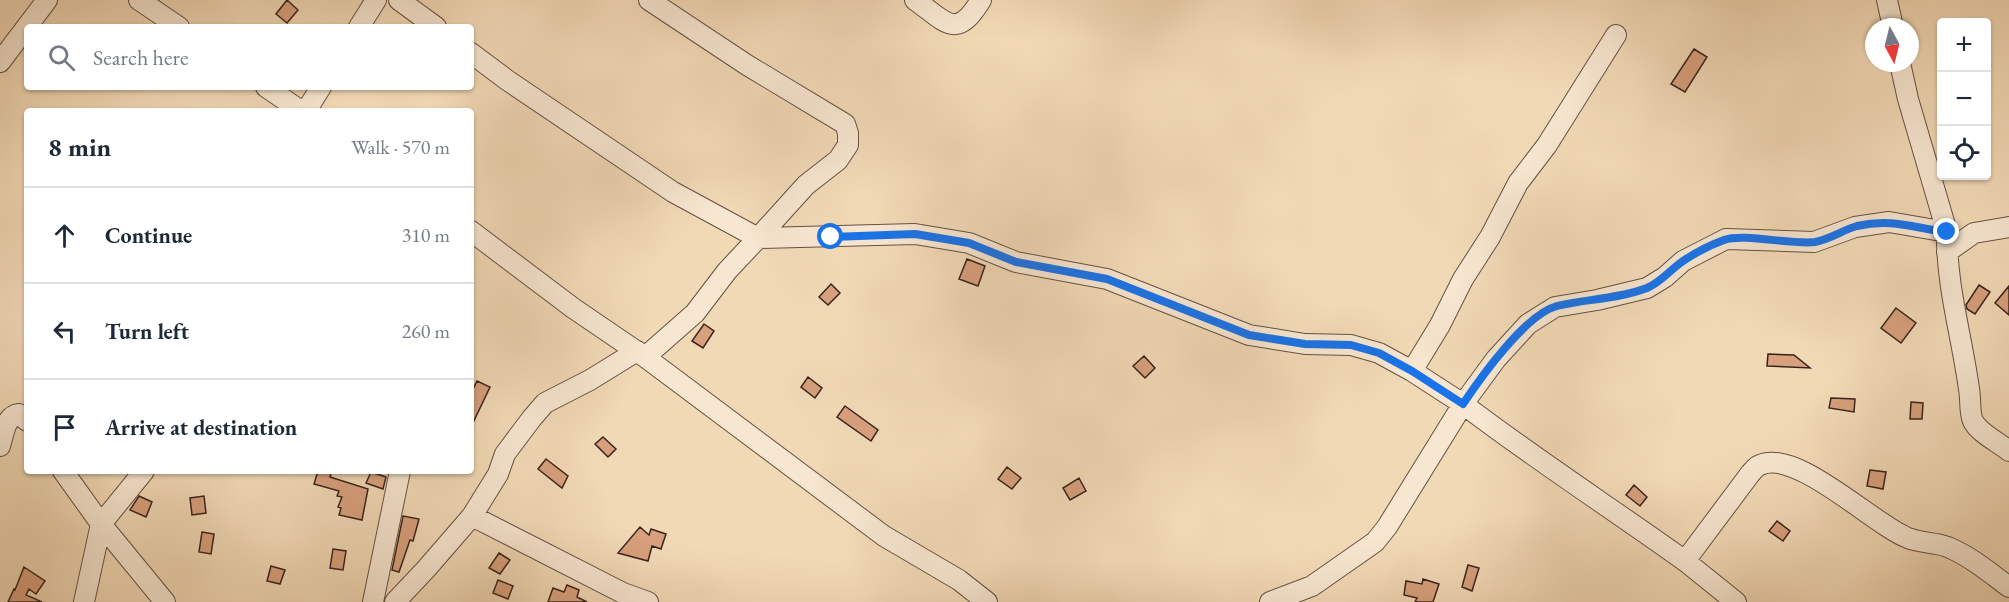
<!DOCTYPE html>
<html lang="en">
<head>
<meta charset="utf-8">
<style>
  body { margin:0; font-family:"EB Garamond",serif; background:#f6f6f7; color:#1f2937 }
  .controls { position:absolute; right:18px; top:18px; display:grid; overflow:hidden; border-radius:6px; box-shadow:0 2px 4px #0004 }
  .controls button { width:54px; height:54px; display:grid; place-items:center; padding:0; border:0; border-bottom:2px solid #e0e1e3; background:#fff; color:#1f2937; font:30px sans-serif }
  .compass { position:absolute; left:1865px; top:18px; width:54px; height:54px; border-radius:50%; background:#fff; box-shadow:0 2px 4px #0004; rotate:173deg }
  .stop { position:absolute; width:18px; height:18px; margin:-14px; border:4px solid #1a73e8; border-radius:50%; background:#fff }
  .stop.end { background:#1a73e8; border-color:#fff; box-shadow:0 2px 6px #0008 }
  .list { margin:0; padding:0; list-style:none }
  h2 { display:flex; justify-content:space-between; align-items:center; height:78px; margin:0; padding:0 24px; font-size:26px }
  h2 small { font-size:20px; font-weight:400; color:#747a83 }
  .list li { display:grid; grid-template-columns:39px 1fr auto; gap:18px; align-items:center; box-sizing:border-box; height:96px; padding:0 24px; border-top:2px solid #e0e1e3 }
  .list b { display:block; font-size:22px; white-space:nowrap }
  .list em { font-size:20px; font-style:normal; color:#747a83 }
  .icon { flex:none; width:33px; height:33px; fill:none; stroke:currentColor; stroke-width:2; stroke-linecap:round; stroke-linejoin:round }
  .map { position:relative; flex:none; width:2009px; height:602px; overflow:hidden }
  .search { position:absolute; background:#fff; box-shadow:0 2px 4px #0004; left:24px; top:24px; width:450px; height:66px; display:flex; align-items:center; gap:15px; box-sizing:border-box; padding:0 21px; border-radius:6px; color:#747a83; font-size:22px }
  .panel { position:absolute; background:#fff; box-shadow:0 2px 4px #0004; left:24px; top:108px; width:450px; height:366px; border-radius:6px }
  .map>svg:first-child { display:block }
  .building { fill:#d8a07d; stroke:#38241d; stroke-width:1.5 }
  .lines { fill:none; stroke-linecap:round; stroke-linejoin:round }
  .minor-casing { stroke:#665143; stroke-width:22 }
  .minor { stroke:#f7e6d0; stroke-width:20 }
  .route { stroke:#1a73e8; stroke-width:8 }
</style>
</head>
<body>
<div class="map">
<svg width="2009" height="602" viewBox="0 0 2009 602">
  <rect width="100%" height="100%" fill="#f2d9b6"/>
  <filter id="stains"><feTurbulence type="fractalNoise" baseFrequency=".00333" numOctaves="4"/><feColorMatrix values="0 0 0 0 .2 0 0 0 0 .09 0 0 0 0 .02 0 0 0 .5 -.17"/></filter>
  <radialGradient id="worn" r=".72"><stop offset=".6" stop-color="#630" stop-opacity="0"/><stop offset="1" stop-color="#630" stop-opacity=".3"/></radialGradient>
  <path class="building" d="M287 0 298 10 287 23 276 14Z
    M1694 49 1707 57 1685 92 1671 84Z
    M967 259 985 266 978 286 959 279Z
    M831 284 840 293 828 305 819 297Z
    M1979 285 1990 292 1975 314 1967 309 1966 305Z
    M2009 286V315L1995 303Z
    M1896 308 1916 323 1901 343 1881 328Z
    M704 324 714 331 703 348 692 341Z
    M1768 354 1794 355 1810 368 1767 366Z
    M1144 356 1155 368 1145 378 1133 366Z
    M808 377 822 388 815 398 801 387Z
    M477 381 490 387 471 427V393Z
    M1831 398 1855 399 1854 412 1829 408Z
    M1911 402 1923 403 1922 419H1910Z
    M845 406 878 430 871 441 837 417Z
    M603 437 616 449 608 457 595 444Z
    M546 459 568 476 562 488 538 469Z
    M1007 467 1021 478 1012 489 998 479Z
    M1870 470 1886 472 1883 489 1867 486Z
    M318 471H332L330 477 368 489 362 520 339 515 341 508 338 507 342 497 337 496 339 491 314 484Z
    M371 472 386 477 383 489 366 483Z
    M1079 478 1086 491 1070 500 1063 488Z
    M1634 485 1647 497 1640 506 1626 495Z
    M139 496 152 502 146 517 130 510Z
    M204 496 206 513 192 515 190 498Z
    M403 516 419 519 413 541 410 540 399 572 392 570Z
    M1777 521 1790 531 1783 541 1769 531Z
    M640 527 649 535 651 529 666 534 661 549 652 546 648 561 618 553Z
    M202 532 214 534 211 554 199 552Z
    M333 549 346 551 343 570 330 568Z
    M499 553 510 560 500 574 489 568Z
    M1468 565 1479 568 1472 591 1462 587Z
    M271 566 285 570 280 584 267 581Z
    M24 567 45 581 36 594 29 589 26 595 42 602H8L14 589 15 590Z
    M1423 579 1439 584 1433 602H1415L1417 598 1404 595 1406 581 1422 584Z
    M498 580 513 586 508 599 493 593Z
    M567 585 579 590 577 597 587 602H548L553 588 564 592Z"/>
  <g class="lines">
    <g class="minor-casing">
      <path id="minor" d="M139 0 179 27
        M399 0 436 27
        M915 0C946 22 956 41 981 0
        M1887 0 1893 27
        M359 27 376 0
        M471 53 507 80 673 192 758 238 806 185 838 160 848 145V133L845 124 747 65 649 0
        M0 62 47 0
        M1900 63 1908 99 1947 232C1946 285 1962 337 1969 389 1971 398 1969 413 1973 421 1979 433 1998 442 2009 451
        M266 87 301 111
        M306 111 321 87
        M471 231 573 308 645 357 884 536 959 580 987 602
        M1947 252 1974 233 2009 227
        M645 357 695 313 727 271 758 238 915 234 969 243 1016 262 1107 279 1249 335 1305 344 1351 345 1379 353 1412 371 1463 404 1496 359 1528 324 1555 307 1597 300 1647 288 1665 277 1683 261 1726 239 1814 242 1855 227 1889 222 1947 232
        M1412 371 1440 325 1463 279 1490 237 1518 183 1547 145 1616 35
        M0 446C4 434 5 416 19 414L27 421
        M63 471 101 524 165 602
        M472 516 623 593 648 602
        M1685 561 1736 602
        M84 602 101 524 144 471
        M373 602 400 471
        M395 602 427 568 472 516 498 474 505 454 532 418 545 403 590 380 637 351
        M1270 602 1312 586 1375 542 1387 527 1463 404C1535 459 1611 508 1685 561L1750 474C1753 471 1756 466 1760 465 1796 448 1874 525 1908 538 1920 543 1935 542 1948 547 1971 557 1989 572 2009 587"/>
    </g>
    <use href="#minor" class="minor"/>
  </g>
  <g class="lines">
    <path class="route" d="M831 237 915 234 969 243 1016 262 1107 279 1249 335 1305 344 1351 345 1379 353 1412 371 1463 404C1481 377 1526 314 1557 306 1586 299 1618 299 1647 288 1661 282 1670 270 1683 261 1695 253 1710 245 1724 240 1744 233 1790 245 1815 242 1830 239 1843 230 1857 226 1892 218 1914 228 1947 232"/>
  </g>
  <rect width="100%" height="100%" filter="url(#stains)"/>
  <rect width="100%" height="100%" fill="url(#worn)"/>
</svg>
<div class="controls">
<button>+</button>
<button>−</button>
<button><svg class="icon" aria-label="locate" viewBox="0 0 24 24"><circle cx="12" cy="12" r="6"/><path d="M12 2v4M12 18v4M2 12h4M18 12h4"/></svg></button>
</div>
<svg class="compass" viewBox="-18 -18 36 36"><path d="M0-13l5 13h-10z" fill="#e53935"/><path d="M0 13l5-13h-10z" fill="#747a83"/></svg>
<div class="stop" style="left:831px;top:237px"></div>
<div class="stop end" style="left:1947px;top:232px"></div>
<div class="search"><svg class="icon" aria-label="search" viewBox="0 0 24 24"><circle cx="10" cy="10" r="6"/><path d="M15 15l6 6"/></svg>Search here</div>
<section class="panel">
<h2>8 min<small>Walk · 570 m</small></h2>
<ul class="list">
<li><svg class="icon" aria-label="ahead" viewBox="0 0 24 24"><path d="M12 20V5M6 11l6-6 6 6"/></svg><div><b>Continue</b></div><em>310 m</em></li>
<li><svg class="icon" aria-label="left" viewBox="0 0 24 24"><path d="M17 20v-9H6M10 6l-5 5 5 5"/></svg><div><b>Turn left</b></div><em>260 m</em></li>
<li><svg class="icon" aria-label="arrive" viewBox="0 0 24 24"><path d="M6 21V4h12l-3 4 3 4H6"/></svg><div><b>Arrive at destination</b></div></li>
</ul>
</section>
</div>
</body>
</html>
